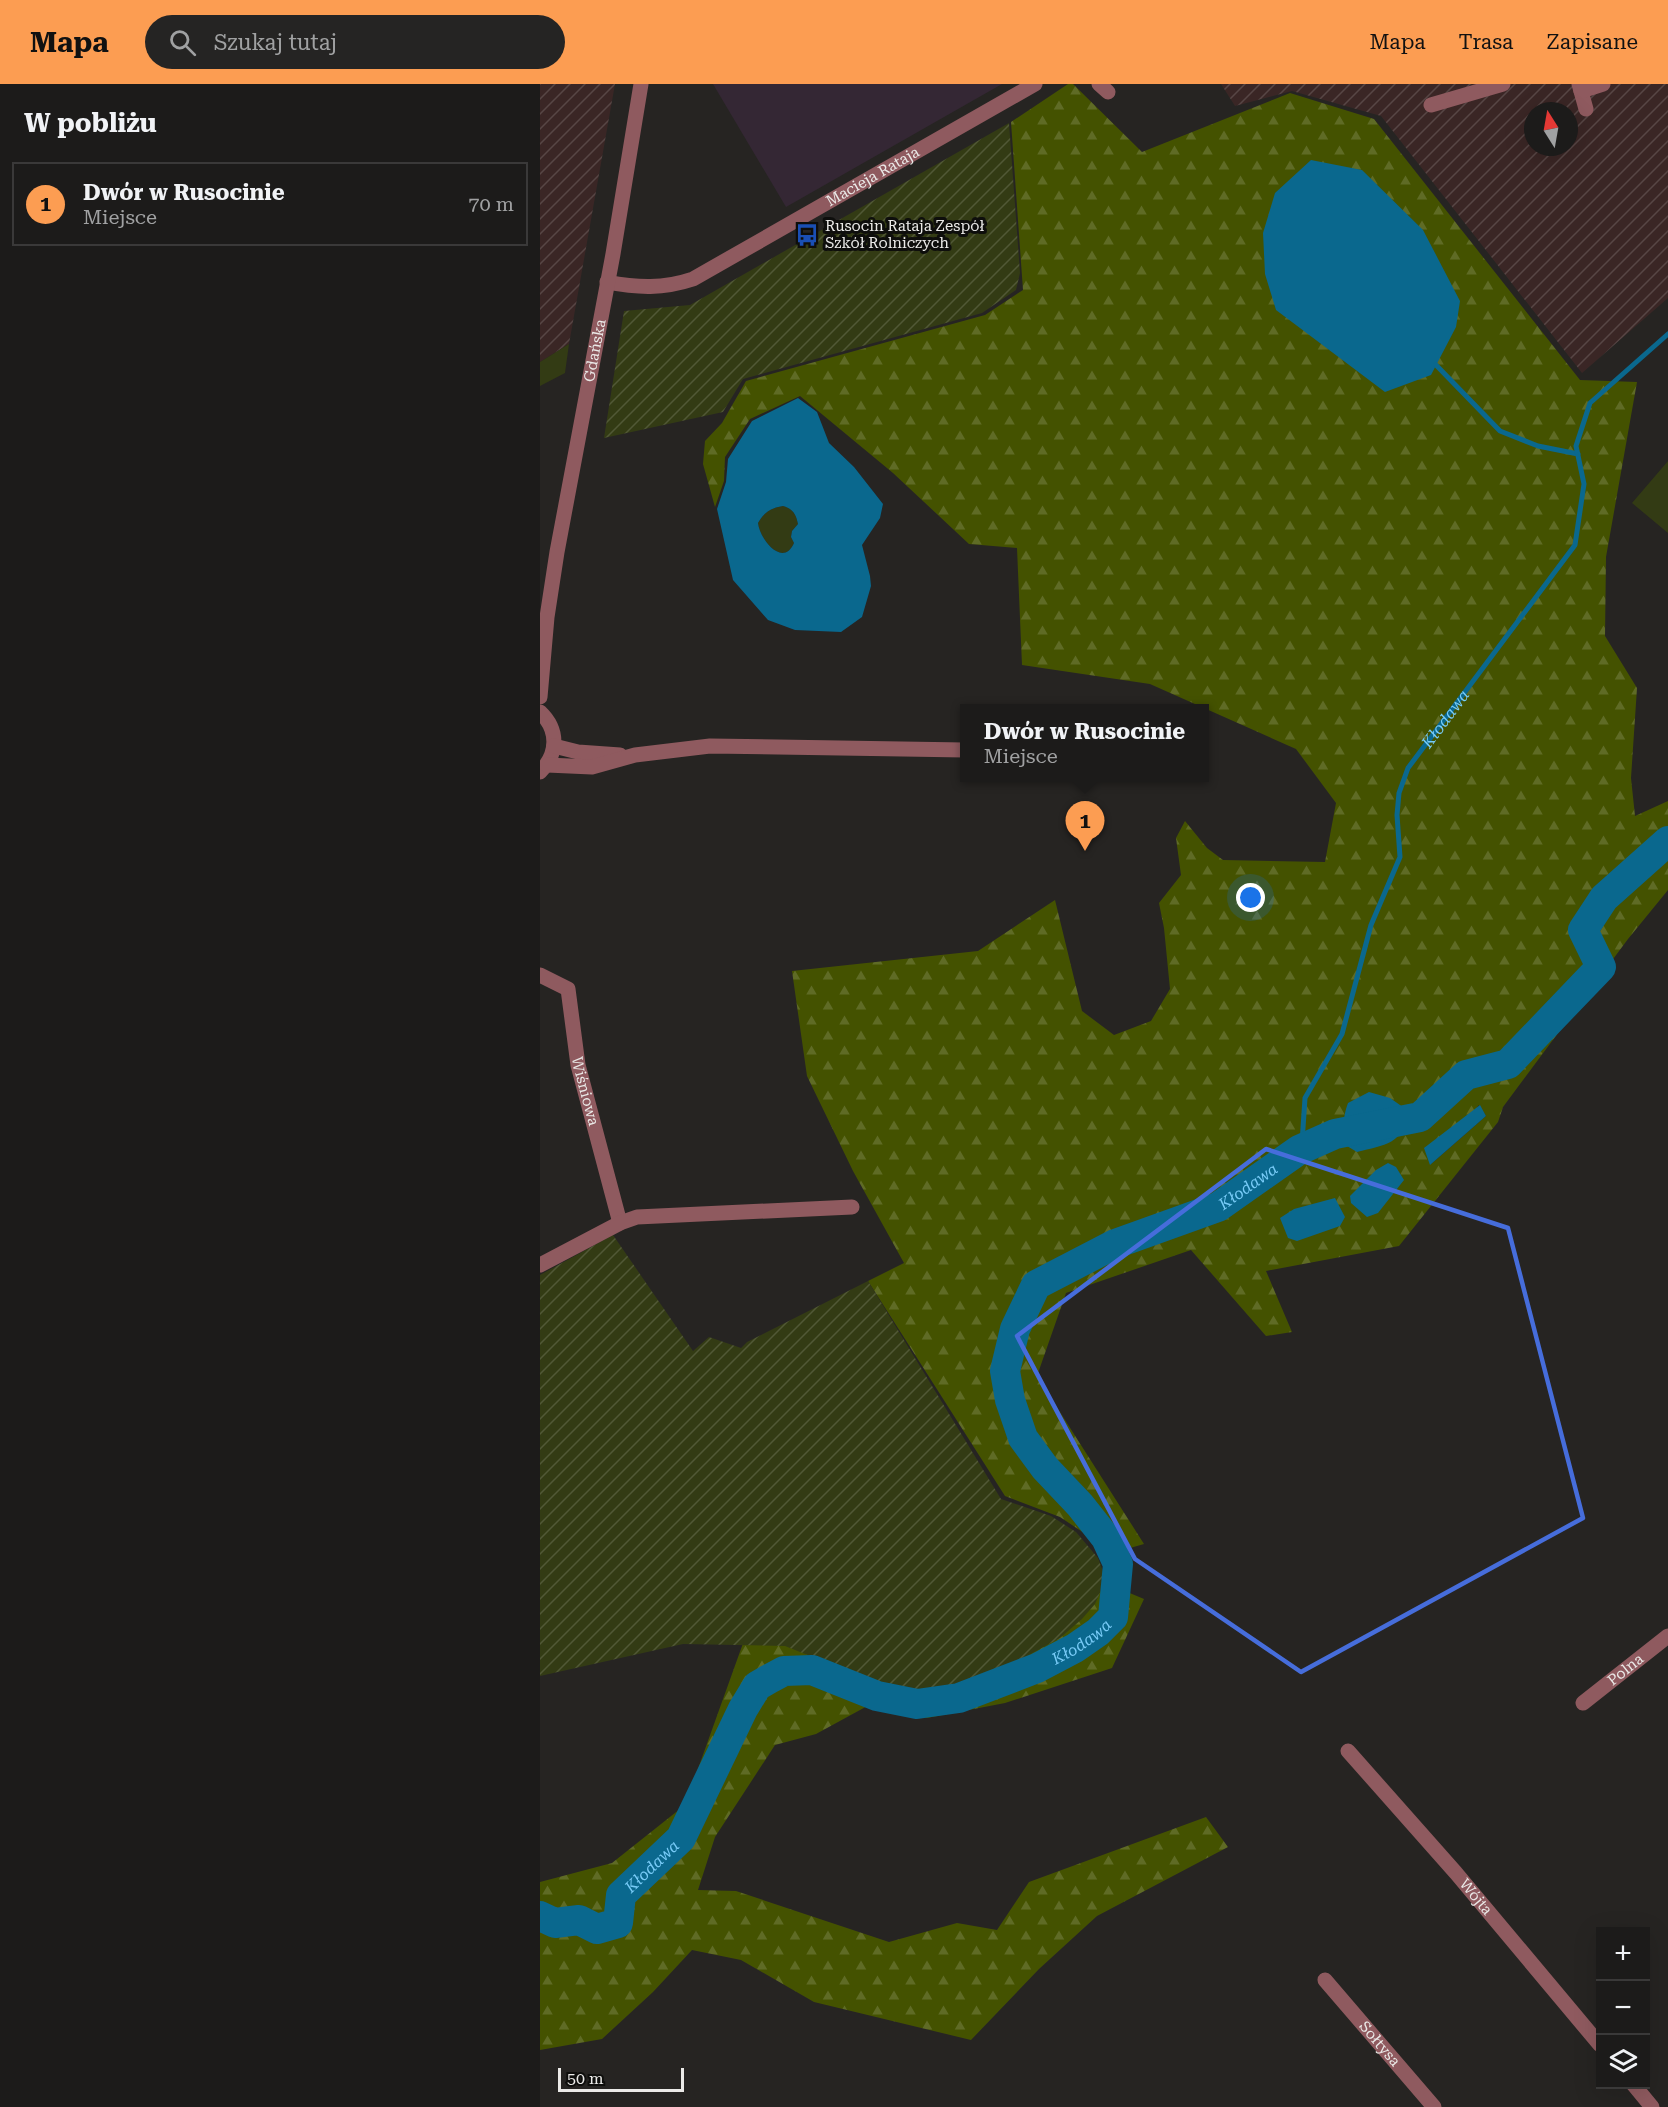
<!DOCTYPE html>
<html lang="pl">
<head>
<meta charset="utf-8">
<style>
  body { margin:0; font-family:"Roboto Serif",serif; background:#252423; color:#f1f3f6 }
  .controls { position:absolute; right:18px; bottom:18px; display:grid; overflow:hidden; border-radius:0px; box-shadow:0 6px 24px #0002 }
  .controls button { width:54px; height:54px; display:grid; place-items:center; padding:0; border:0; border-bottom:2px solid #3a3939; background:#1c1b1a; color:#f1f3f6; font:30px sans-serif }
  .compass { position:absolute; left:984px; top:18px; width:54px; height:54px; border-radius:50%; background:#1c1b1a; box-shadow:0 6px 24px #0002; rotate:349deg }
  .scale { position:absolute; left:18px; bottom:15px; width:126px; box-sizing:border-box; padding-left:6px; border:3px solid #ebeae8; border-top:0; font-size:16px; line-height:21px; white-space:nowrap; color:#ebeae8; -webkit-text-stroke:4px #0e0e0c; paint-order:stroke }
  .you { position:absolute; left:711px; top:814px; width:21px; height:21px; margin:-15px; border:4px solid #fff; border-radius:50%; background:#1a73e8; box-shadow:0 0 0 9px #1a73e833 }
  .badge { display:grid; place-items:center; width:39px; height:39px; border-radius:50%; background:#fc9d52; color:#111; font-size:20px; font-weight:700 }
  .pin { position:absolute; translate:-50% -50px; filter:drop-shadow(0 2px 3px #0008) }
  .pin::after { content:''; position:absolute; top:32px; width:21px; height:18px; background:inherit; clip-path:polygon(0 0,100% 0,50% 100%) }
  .popup { position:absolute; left:420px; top:620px; width:249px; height:78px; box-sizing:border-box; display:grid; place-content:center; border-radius:0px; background:#1c1b1a; filter:drop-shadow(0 2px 4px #0005); font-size:20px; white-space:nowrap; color:#a0a1a2 }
  .popup b { font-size:22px; color:#f1f3f6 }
  .popup::after { content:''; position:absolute; left:50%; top:100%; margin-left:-12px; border:12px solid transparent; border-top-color:#1c1b1a }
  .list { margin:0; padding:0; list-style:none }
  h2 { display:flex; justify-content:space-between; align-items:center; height:78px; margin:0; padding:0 24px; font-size:26px }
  h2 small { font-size:20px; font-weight:400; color:#a0a1a2 }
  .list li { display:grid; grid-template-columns:39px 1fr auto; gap:18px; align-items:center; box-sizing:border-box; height:84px; margin:0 12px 12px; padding:0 12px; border:2px solid #3a3939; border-radius:0px }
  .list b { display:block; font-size:22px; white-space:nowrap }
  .list p { margin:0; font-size:20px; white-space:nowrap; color:#a0a1a2 }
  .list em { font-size:20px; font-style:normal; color:#a0a1a2 }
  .icon { flex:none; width:33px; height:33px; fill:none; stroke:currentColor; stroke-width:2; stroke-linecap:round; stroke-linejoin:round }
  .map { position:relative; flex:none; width:1128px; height:2023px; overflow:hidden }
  header { display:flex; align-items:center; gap:36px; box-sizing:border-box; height:84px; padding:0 30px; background:#fc9d52; color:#111 }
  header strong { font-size:28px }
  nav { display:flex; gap:33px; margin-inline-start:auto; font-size:21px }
  .search { width:420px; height:54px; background:#252423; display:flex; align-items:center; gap:15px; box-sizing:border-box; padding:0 21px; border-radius:33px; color:#a0a1a2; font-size:22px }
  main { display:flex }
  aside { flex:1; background:#1c1b1a }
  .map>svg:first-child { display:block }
  .industrial { fill:url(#industrial-furrows); fill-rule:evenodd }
  .education { fill:#342734 }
  .grass { fill:#333b14 }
  .forest { fill:url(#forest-firs); fill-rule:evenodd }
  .garden { fill:url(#garden-furrows) }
  .water { fill:#0a688e; fill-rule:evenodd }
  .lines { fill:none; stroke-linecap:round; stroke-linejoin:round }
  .stream { stroke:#0a688e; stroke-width:5 }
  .river { stroke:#0a688e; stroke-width:30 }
  .minor { stroke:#8f5a5f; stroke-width:15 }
  .marked { fill:none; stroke:#466ddb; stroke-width:4.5; stroke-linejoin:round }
  .labels { text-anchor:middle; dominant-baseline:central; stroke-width:6; stroke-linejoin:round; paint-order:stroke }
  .street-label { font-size:15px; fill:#ebeae8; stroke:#0e0e0c }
  .poi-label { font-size:15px; fill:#ebeae8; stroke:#0e0e0c; text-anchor:start }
  .water-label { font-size:16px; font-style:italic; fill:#78cbf7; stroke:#0e0e0c }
</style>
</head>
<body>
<header>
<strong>Mapa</strong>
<div class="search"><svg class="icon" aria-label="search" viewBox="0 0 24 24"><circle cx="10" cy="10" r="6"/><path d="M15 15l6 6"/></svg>Szukaj tutaj</div>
<nav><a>Mapa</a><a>Trasa</a><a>Zapisane</a></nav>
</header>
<main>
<aside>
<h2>W pobliżu<small></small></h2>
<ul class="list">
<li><span class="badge">1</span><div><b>Dwór w Rusocinie</b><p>Miejsce</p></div><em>70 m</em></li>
</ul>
</aside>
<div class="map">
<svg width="1128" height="2023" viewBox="0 0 1128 2023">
  <defs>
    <pattern id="industrial-furrows" width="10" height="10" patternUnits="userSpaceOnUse" patternTransform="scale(1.5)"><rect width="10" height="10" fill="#3a2625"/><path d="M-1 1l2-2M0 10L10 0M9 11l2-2" fill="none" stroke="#574645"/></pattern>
    <pattern id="forest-firs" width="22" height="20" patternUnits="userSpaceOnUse" patternTransform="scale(1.5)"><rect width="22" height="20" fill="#445200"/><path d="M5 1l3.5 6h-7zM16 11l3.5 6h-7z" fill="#5f6b25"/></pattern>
    <pattern id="garden-furrows" width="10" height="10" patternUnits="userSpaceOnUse" patternTransform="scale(1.5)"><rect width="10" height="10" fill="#333b14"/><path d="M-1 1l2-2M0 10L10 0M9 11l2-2" fill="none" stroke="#515836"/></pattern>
  </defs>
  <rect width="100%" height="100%" fill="#262422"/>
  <path class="industrial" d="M0 0H75L29 260 0 278Z
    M681 0H1128V214L1042 289 841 32 752 7 695 22ZM993 27H1029V63H993Z"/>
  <path class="education" d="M173 0H462L246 123Z"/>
  <path class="grass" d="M29 260 25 289 0 302V278Z
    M1128 377V449L1092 419Z
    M243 422C253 425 256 430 258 440L252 447 251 453 254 459C243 484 220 456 218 439 224 428 231 424 243 422Z"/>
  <path class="forest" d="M528 0H533L602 68 750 9 834 35 1040 296 1097 298 1066 473 1065 552 1097 604 1091 694 1095 732 1128 717V806L1088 855 963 1023 958 1038 859 1162 726 1187 752 1248 726 1252 651 1166 526 1209 497 1292 604 1460 562 1472 544 1449 520 1433 465 1412 328 1197 364 1179 313 1087 267 992 252 887 438 867 515 816 542 927 574 951 611 937 630 905 624 844 619 819 641 791 636 754 645 737 667 764 683 776 785 778 796 719 756 665 610 600 482 581 477 464 429 460 353 389 260 312 210 335 185 373 184 397 175 423 163 380 165 357 182 339 206 297 445 231 483 206 471 38ZM939 1021 946 1032 890 1081Z
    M568 1500 604 1515 572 1584 465 1619 387 1634 331 1620 276 1650 235 1661 175 1753 158 1806 196 1807 349 1858 417 1839 457 1846 489 1798 666 1733 688 1763 557 1832 499 1885 431 1956 274 1918 201 1876 152 1866 113 1908 62 1955 0 1966V1798L72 1779 145 1721 211 1537 418 1583Z"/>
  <path class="garden" d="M469 39 480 189 476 206 442 229 203 295 183 328 64 354 84 227 150 221Z
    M73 1151 153 1267 169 1253 201 1264 207 1258 328 1197 461 1415 511 1432 536 1448 558 1474 566 1495 555 1520 542 1535 520 1554 415 1611 368 1616 324 1603 290 1580 245 1562 143 1560 0 1592V1191Z"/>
  <path class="water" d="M771 76 822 86 883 146 920 217 916 243 891 291 845 308 736 226 725 190 723 149 735 109Z
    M258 314 277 328 289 359 314 383 343 420 340 434 322 461 330 492 331 502 322 533 301 548 255 546 228 536 193 496 177 425 186 398 188 375 212 337ZM243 422C253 425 256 430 258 440L252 447 251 453 254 459C243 484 220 456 218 439 224 428 231 424 243 422Z
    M829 1008 850 1014 870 1028C863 1060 845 1061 817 1068L807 1062C803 1046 802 1035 808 1019Z
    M940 1021 946 1032 890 1081 884 1064Z
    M848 1079 856 1083 864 1096 838 1129 827 1133 811 1119 810 1112 836 1086Z
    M795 1114 805 1133 800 1142 757 1157 748 1154 740 1134 754 1125Z"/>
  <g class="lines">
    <g class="stream">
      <path d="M896 281 960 347 998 362 1038 370"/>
      <path id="s1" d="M759 1066 762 1059 765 1014 802 950 831 841 860 773 857 731 859 709 868 684 1035 461 1044 400 1036 362 1050 319 1128 250"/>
    </g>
    <path class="river" id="s2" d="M0 1832 15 1839 39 1836 57 1845 78 1839 81 1811 141 1754 203 1625 217 1602 229 1595 244 1587 272 1586 337 1612 377 1620 419 1614 497 1584 535 1564 558 1548 573 1533 578 1480 566 1454 540 1421 505 1384 483 1354 470 1316 465 1287 475 1245 496 1201 575 1160 678 1123 759 1066 795 1050 880 1033 926 991 968 980 1061 883 1043 846 1064 814 1128 757"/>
    <g class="minor">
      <path d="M559 0 568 8"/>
      <path d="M1039 0 1046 25"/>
      <path d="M1041 7 1063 0"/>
      <path d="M891 21 963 0"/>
      <path id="s3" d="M67 198C98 204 123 205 153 195L495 0"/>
      <path id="s4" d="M0 613 7 533 17 468 73 170 101 0"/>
      <path d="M0 628C19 646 18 670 0 688"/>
      <path d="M14 662 38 668 80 671"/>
      <path d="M7 681 52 683 95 671 170 662 425 666"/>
      <path id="s5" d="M0 891 28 905 38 981 80 1139"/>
      <path d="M0 1181 80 1139 97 1133 312 1123"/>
      <path id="s6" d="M1043 1619 1128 1552"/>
      <path id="s7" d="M808 1667 916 1789 1060 1961"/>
      <path id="s8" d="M785 1896 894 2023"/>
      <path d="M1093 2000 1112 2023"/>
    </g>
  </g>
  <path class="marked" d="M726 1065 968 1144 1043 1434 761 1588 595 1475 477 1252Z"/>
  <defs>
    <g id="bus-bare" transform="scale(1.8)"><path d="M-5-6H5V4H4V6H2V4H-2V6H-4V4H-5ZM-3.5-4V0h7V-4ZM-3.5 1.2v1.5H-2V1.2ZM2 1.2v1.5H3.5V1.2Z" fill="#1a4fb4" stroke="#0e0e0c" stroke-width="2.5" paint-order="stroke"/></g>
  </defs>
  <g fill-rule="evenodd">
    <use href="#bus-bare" x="267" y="151"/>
  </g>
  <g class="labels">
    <g class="street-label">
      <text stroke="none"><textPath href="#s3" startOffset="294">Macieja Rataja</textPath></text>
      <text stroke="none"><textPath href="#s4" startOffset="351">Gdańska</textPath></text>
      <text stroke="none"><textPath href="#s5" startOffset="135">Wiśniowa</textPath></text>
      <text stroke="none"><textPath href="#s6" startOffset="54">Polna</textPath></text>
      <text stroke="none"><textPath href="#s7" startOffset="194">Wójta</textPath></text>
      <text stroke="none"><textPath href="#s8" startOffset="84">Sołtysa</textPath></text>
    </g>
    <g class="poi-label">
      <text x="285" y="142">Rusocin Rataja Zespół<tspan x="285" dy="17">Szkół Rolniczych</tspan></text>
    </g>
    <g class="water-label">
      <text stroke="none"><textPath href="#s1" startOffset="466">Kłodawa</textPath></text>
      <text stroke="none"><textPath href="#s2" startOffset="1360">Kłodawa</textPath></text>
      <text stroke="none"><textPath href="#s2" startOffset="711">Kłodawa</textPath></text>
      <text stroke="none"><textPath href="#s2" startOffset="153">Kłodawa</textPath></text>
    </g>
  </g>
</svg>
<div class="controls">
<button>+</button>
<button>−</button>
<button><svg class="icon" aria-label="layers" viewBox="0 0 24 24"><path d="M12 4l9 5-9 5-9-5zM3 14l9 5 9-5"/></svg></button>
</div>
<svg class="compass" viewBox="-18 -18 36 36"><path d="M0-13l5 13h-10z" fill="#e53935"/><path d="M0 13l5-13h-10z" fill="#a0a1a2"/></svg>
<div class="scale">50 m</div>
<div class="you"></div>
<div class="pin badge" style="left:545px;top:767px">1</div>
<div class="popup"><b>Dwór w Rusocinie</b>Miejsce</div>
</div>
</main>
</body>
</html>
